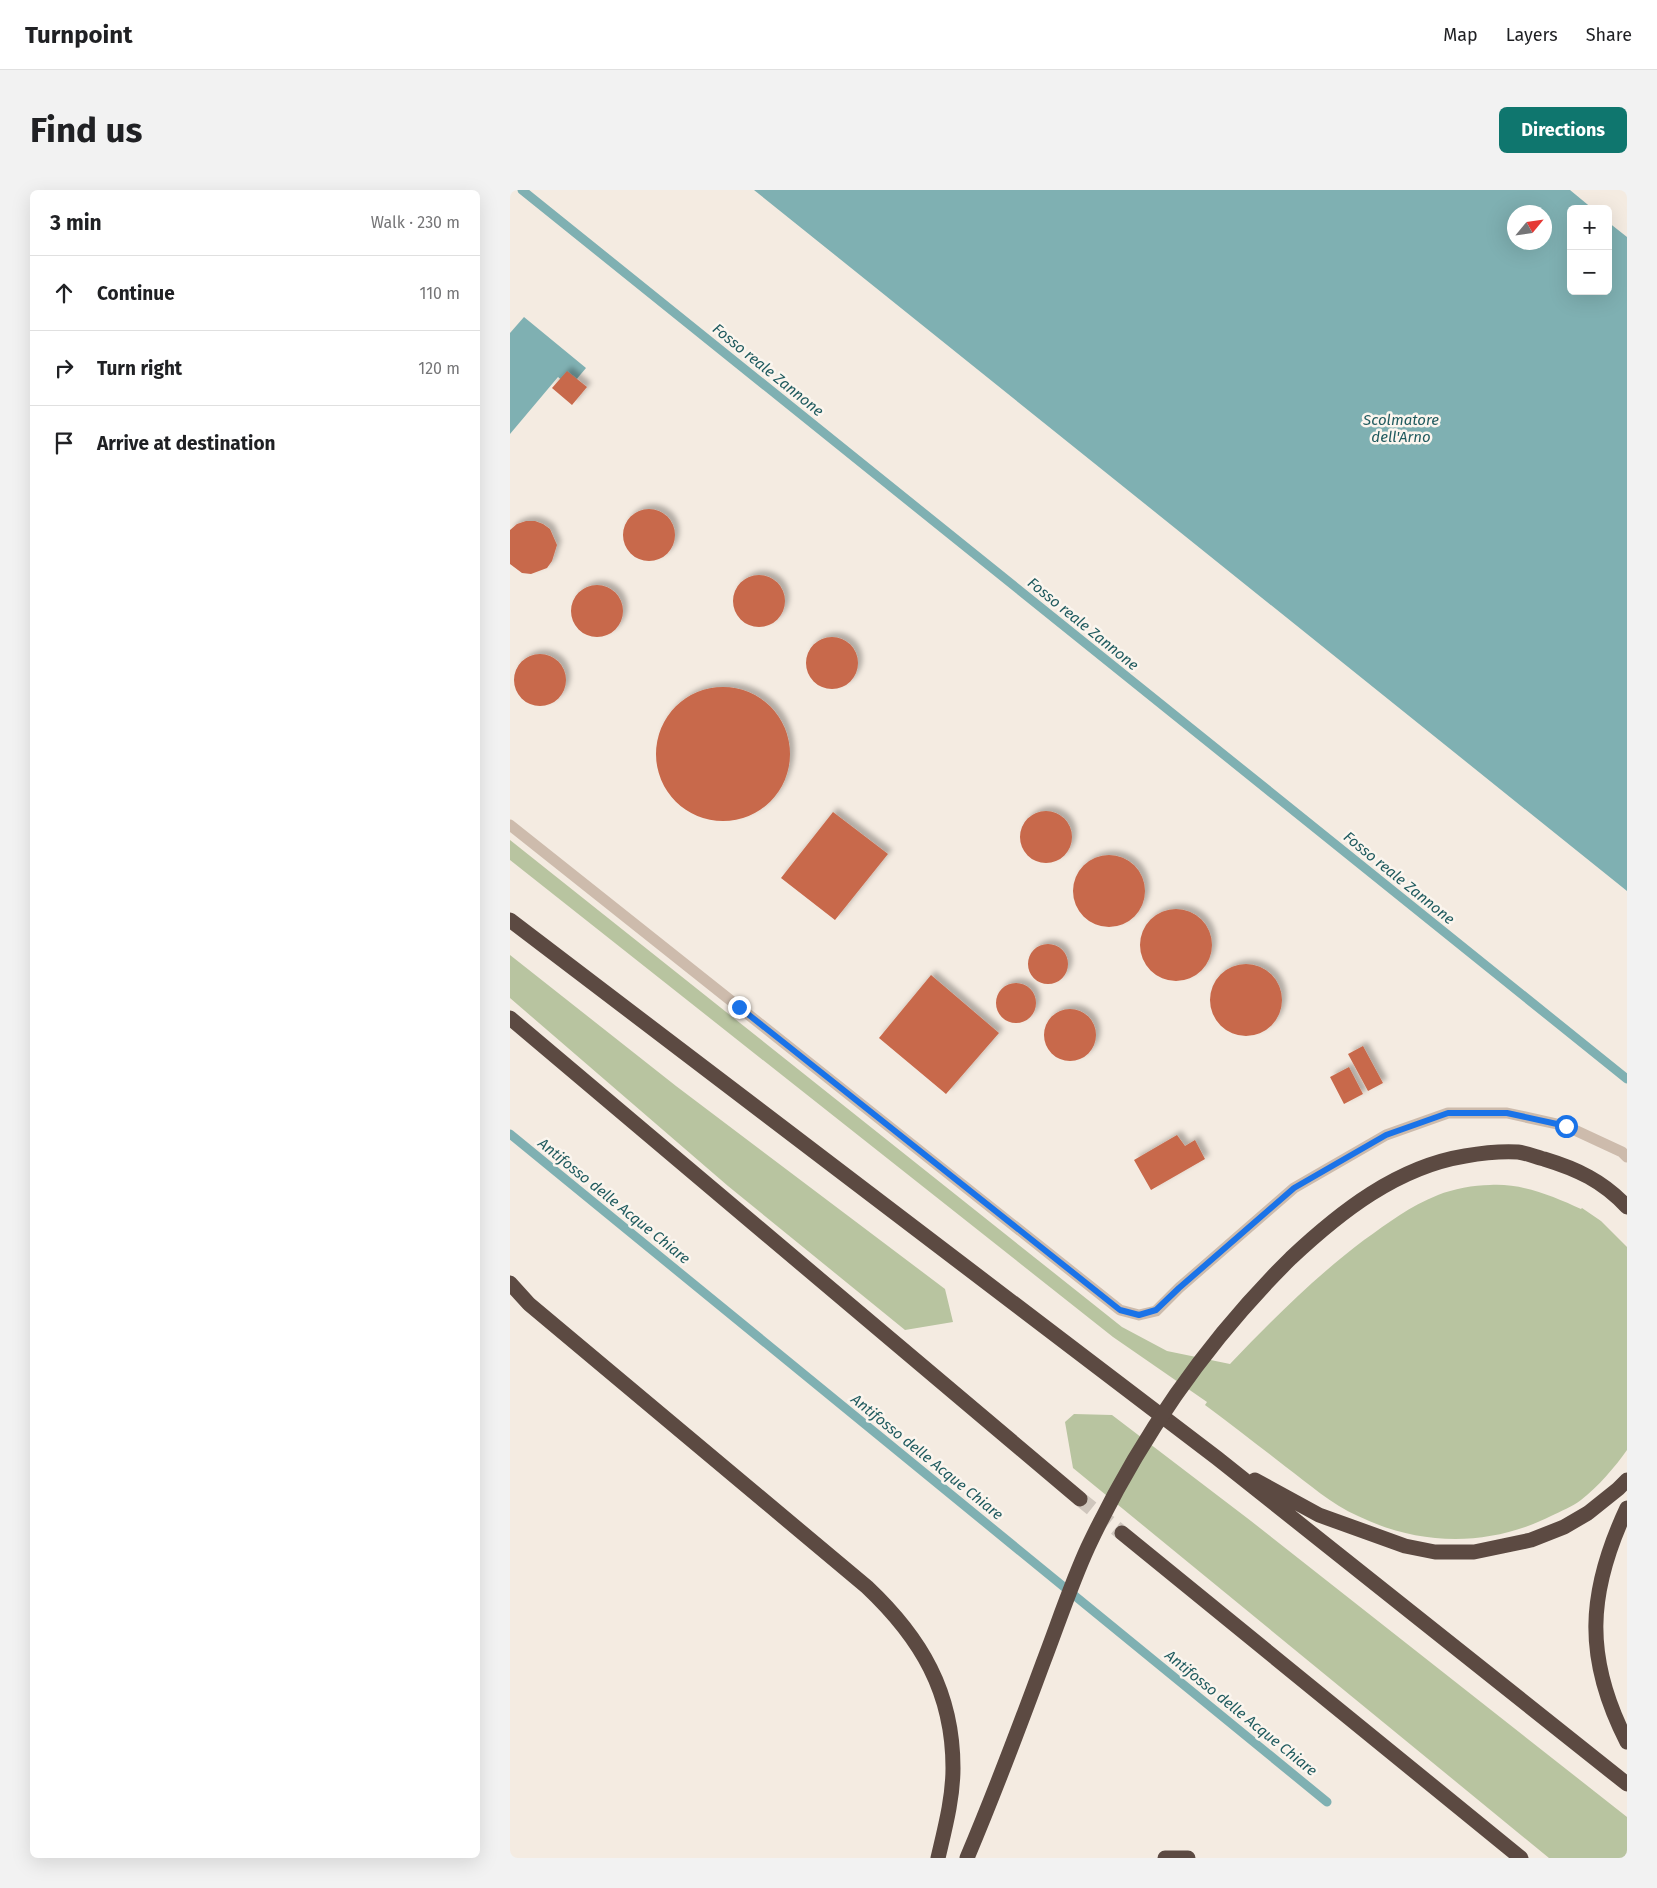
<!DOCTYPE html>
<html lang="en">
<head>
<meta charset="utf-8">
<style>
  body { margin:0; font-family:"Fira Sans",sans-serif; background:#f2f2f2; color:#202124 }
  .controls { position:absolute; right:15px; top:15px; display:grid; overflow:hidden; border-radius:8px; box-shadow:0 5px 20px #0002 }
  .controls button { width:45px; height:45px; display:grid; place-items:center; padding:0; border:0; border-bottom:1px solid #e0e0e0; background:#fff; color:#202124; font:25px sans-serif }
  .compass { position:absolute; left:997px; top:15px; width:45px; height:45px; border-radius:50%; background:#fff; box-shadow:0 5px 20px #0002; rotate:61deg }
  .stop { position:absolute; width:15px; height:15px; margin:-11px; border:4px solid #1a73e8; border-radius:50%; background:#fff }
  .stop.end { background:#1a73e8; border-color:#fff; box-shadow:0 1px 5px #0008 }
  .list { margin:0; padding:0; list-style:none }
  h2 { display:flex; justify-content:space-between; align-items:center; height:65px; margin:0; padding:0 20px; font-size:21px }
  h2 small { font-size:16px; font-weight:400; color:#757577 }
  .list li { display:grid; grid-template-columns:32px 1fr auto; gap:15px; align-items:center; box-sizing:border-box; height:75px; padding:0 20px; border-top:1px solid #e0e0e0 }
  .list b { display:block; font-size:19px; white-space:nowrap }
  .list em { font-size:16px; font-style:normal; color:#757577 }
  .icon { flex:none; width:28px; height:28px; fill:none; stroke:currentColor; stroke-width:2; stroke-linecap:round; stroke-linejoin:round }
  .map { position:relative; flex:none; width:1117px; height:1668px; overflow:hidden; border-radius:8px }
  header { display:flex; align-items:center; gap:30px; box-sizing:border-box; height:70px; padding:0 25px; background:#fff; border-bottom:1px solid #e0e0e0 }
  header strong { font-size:24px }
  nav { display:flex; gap:28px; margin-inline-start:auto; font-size:18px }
  .intro { display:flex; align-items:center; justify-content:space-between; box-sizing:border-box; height:120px; padding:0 30px }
  h1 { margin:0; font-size:35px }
  .button { padding:12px 22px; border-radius:8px; background:#0f766e; color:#fff; font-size:18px; font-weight:700 }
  main { display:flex; gap:30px; padding:0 30px }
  aside { flex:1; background:#fff; border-radius:8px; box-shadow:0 5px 20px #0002 }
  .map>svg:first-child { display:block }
  .green { fill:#b8c4a0 }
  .water { fill:#7fb0b2; fill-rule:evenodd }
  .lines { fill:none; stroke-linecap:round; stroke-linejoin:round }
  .stream { stroke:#7fb0b2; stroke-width:9 }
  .building { fill:#c8694b; filter:url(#shadow) }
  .highway-tunnel { stroke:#cfc6bd; stroke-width:15; stroke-dasharray:15 8; stroke-linecap:butt }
  .lane { stroke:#cdbbac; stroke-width:11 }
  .highway { stroke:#5c4a42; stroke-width:15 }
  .highway-bridge { stroke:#5c4a42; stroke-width:15 }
  .route { stroke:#1a73e8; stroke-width:6 }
  .labels { text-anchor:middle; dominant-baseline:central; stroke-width:5; stroke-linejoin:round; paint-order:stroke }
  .water-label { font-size:15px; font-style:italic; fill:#1f5a5e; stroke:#fbf5ee }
</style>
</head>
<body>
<header>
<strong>Turnpoint</strong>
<nav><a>Map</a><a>Layers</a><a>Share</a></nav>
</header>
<div class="intro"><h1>Find us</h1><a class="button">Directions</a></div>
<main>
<aside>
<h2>3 min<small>Walk · 230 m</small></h2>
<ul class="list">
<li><svg class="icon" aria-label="ahead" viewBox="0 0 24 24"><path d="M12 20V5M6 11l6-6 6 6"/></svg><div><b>Continue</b></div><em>110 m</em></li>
<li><svg class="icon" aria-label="right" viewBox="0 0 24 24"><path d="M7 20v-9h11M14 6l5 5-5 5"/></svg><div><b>Turn right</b></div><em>120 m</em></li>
<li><svg class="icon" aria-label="arrive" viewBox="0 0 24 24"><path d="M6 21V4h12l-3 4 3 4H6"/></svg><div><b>Arrive at destination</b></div></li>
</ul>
</aside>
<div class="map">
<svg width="1117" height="1668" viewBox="0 0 1117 1668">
  <defs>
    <filter id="shadow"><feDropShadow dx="4.5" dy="-4.5" stdDeviation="2.5" flood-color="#0004"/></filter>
  </defs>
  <rect width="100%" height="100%" fill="#f4ebe1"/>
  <path class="green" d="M0 650 612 1137 657 1161 720 1174C762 1130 805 1087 854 1050 878 1033 900 1016 928 1005 943 999 964 995 980 995 1012 993 1043 1006 1071 1019L1072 1018 1091 1031 1117 1057V1260C1105 1277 1088 1297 1071 1310 1062 1317 1051 1321 1041 1326 980 1357 909 1356 848 1326 821 1314 799 1294 776 1277 749 1256 722 1235 695 1215L697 1212 603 1147 0 670Z
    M0 765 166 896 435 1099 443 1132 395 1140 218 996 0 808Z
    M564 1224 602 1225 741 1331 1117 1627V1668H1039L563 1278 555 1232Z"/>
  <path class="water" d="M244 0H1060L1083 19H1061V101H1098V32L1117 47V701ZM1004 22H1034V52H1004Z
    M14 127 76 178 60 197 48 187 0 244V143Z"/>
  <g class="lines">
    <path class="stream" d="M12 0 1117 889
      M0 944 817 1612"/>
  </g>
  <path class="building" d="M57 181 77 197 62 215 42 198Z
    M113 345a26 26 0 1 1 52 0a26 26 0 1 1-52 0Z
    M16 331H25L33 334 40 339 47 355 42 371 37 378 21 384 12 383 0 374V340L7 334Z
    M223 411a26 26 0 1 1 52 0a26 26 0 1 1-52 0Z
    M61 421a26 26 0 1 1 52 0a26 26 0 1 1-52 0Z
    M296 473a26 26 0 1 1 52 0a26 26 0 1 1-52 0Z
    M4 490a26 26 0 1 1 52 0a26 26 0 1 1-52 0Z
    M146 564a67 67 0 1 1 134 0a67 67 0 1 1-134 0Z
    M510 647a26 26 0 1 1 52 0a26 26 0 1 1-52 0Z
    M323 622 378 664 325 730 271 688Z
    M563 701a36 36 0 1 1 72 0a36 36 0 1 1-72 0Z
    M630 755a36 36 0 1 1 72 0a36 36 0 1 1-72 0Z
    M518 774a20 20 0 1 1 40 0a20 20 0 1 1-40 0Z
    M700 810a36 36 0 1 1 72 0a36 36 0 1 1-72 0Z
    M421 785 489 843 436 904 369 848Z
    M486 813a20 20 0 1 1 40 0a20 20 0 1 1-40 0Z
    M534 845a26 26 0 1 1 52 0a26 26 0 1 1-52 0Z
    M853 856 873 893 858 901 838 864Z
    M839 877 853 904 834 914 820 887Z
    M667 945 675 956 685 950 695 969 641 1000 624 970Z"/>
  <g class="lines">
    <path class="highway-tunnel" d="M570 1309 612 1343"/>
    <path class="lane" d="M0 635 610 1120 629 1125 646 1121 669 1098 784 998 876 945 938 923H997L1056 936 1112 962 1117 967"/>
    <path class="highway" d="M0 730 707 1268 1117 1594
      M0 828 570 1309
      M0 1093 19 1114 357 1397C411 1448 443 1502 443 1578 443 1608 435 1638 428 1668
      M745 1290 809 1325 895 1356 925 1362H964L1021 1350 1054 1337 1078 1323 1108 1299 1117 1290
      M1117 1318C1077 1403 1074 1468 1117 1552
      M612 1343 1011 1668
      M655 1668H678"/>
    <path class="highway-bridge" d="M457 1668C484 1604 509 1538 533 1473 548 1434 561 1394 578 1357 629 1249 696 1152 781 1068 830 1022 887 977 955 966 972 963 991 961 1008 962 1017 963 1026 967 1034 969 1067 979 1093 991 1117 1017"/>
  </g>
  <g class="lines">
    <path class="route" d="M229 817 610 1120 629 1125 646 1120 669 1098 784 998 876 945 938 923H997L1056 936"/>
  </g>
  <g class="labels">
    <g class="water-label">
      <text transform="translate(258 180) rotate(39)">Fosso reale Zannone</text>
      <text x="891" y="230">Scolmatore<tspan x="891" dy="17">dell'Arno</tspan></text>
      <text transform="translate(573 434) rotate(39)">Fosso reale Zannone</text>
      <text transform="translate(889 688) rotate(39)">Fosso reale Zannone</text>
      <text transform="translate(104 1011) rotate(39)">Antifosso delle Acque Chiare</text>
      <text transform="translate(417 1267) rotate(39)">Antifosso delle Acque Chiare</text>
      <text transform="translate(731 1523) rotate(39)">Antifosso delle Acque Chiare</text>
    </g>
  </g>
</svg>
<div class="controls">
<button>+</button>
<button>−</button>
</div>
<svg class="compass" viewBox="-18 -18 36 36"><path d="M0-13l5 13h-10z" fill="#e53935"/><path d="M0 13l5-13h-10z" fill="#757577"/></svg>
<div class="stop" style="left:1056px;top:936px"></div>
<div class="stop end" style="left:229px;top:817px"></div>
</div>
</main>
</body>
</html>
